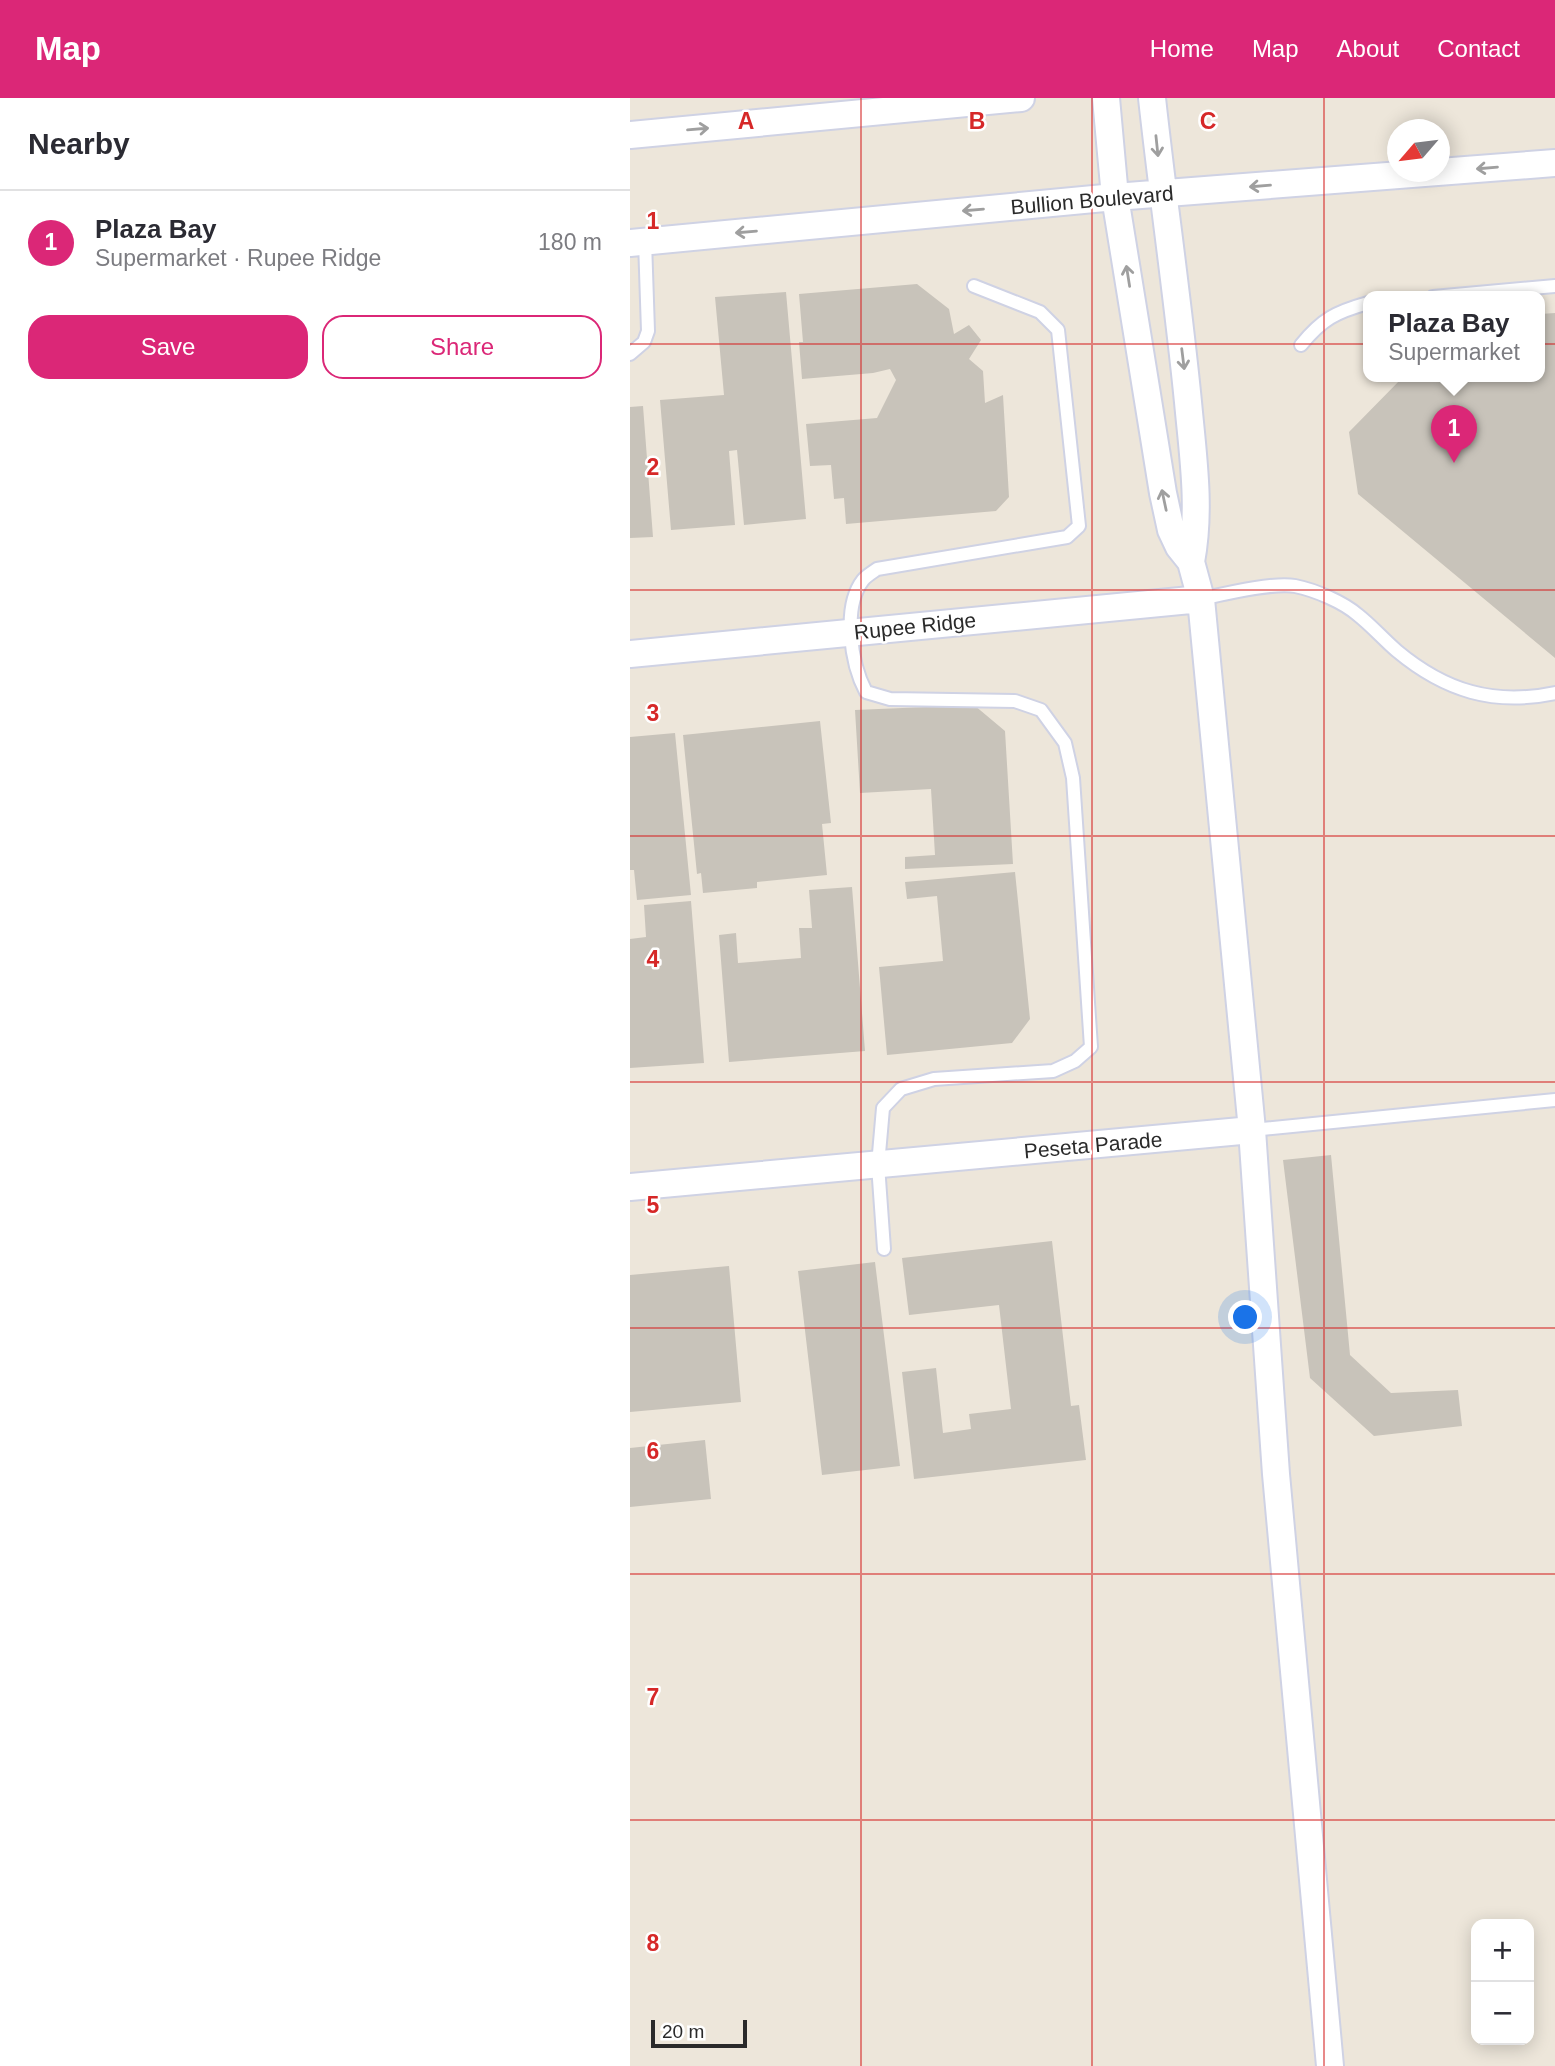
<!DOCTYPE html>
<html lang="en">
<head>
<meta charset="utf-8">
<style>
  body { margin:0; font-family:Helvetica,sans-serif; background:#f7f7f7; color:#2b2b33 }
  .controls { position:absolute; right:21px; bottom:21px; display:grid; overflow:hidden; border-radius:14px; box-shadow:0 4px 18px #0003 }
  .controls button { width:63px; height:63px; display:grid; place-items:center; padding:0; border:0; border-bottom:2px solid #e1e1e2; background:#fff; color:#2b2b33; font:35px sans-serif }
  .compass { position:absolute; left:757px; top:21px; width:63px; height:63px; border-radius:50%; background:#fff; box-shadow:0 4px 18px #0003; rotate:242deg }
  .scale { position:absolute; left:21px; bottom:18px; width:96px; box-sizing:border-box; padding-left:7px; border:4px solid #2a2a2a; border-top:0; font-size:19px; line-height:24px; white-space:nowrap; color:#2a2a2a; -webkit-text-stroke:5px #fff; paint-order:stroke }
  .you { position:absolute; left:616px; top:1220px; width:24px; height:24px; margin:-18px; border:5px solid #fff; border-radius:50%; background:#1a73e8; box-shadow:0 0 0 10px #1a73e833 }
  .badge { display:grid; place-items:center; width:46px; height:46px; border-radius:50%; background:#db2777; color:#fff; font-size:23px; font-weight:700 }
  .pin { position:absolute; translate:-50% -58px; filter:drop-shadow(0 2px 4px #0008) }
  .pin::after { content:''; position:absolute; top:37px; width:24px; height:21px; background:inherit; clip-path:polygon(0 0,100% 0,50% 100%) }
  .popup { position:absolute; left:733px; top:193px; width:182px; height:91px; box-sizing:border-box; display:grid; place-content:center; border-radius:14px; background:#fff; filter:drop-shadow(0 2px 5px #0005); font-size:23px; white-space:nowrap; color:#7c7c81 }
  .popup b { font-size:26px; color:#2b2b33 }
  .popup::after { content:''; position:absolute; left:50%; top:100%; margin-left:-14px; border:14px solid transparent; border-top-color:#fff }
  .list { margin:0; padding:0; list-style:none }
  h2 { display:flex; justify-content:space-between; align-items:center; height:91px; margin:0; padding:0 28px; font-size:30px }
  h2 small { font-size:23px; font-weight:400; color:#7c7c81 }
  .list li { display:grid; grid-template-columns:46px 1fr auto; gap:21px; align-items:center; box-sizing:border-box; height:105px; padding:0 28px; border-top:2px solid #e1e1e2 }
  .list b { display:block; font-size:26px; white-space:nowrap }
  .list p { margin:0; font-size:23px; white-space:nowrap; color:#7c7c81 }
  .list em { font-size:23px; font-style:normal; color:#7c7c81 }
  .actions { display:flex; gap:14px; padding:21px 28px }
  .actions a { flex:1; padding:16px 0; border:2px solid #db2777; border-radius:21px; text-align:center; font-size:24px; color:#db2777 }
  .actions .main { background:#db2777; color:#fff }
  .map { position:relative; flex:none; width:925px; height:1968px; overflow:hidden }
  header { display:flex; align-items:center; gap:42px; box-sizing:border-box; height:98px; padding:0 35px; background:#db2777; color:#fff }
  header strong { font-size:33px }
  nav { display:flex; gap:38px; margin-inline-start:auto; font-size:24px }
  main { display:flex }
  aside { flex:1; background:#fff }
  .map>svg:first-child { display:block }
  .building { fill:#c8c3ba }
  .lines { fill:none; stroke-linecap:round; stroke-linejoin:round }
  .lane-casing { stroke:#cfd2e4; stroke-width:16 }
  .street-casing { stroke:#cfd2e4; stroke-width:30 }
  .lane { stroke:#fff; stroke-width:12 }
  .street { stroke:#fff; stroke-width:26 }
  .oneway { stroke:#9f9f9f }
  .grid { fill:none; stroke:#d62828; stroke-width:2; stroke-opacity:0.55 }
  .labels { text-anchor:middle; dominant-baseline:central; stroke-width:5; stroke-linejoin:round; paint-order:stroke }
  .street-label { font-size:21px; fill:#2a2a2a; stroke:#fff }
  .grid-label { font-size:23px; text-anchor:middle; font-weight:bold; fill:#d62828; stroke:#fff; stroke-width:5; stroke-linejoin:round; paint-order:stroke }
</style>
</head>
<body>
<header>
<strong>Map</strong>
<nav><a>Home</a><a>Map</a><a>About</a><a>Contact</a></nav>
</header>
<main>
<aside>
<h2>Nearby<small></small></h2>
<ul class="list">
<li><span class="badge">1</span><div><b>Plaza Bay</b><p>Supermarket · Rupee Ridge</p></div><em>180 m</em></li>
</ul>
<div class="actions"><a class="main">Save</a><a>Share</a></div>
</aside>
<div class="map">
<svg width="925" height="1968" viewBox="0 0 925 1968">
  <rect width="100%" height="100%" fill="#ede6da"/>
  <path class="building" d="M287 186 319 211 324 236 339 227 351 242 339 261 353 273 355 305 373 297 379 399 366 413 216 426 214 400 204 401 201 367 180 368 176 326 247 320 266 282 260 271 243 275 172 281 169 244H173L169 196Z
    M156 194 176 421 114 427 107 352 99 353 105 427 41 432 30 302 94 297 85 199Z
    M925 215V560L728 396 719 334 773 279H910V216Z
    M13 308 23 439 0 440V309Z
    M344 607 375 633 383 766 275 771V759L305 757 301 691 230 695 225 612Z
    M190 623 201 725 192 726 197 777 127 784V790L73 795 71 775 67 776 53 637Z
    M45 635 61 797 7 802 4 772H0V639Z
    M385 774 400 921 382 945 257 957 249 869 313 863 307 798 277 801 275 784Z
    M222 789 235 953 99 964 89 837 106 835 108 865 171 860 169 830H182L179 792Z
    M61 803 74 965 0 970V841L16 839 14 807Z
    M701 1057 720 1257 761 1295 828 1292 832 1328 744 1338 680 1280 653 1062Z
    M422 1143 441 1308 449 1307 456 1362 284 1381 272 1274 306 1270 313 1335 341 1331 339 1316 381 1311 369 1207 279 1217 272 1160Z
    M245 1164 270 1368 192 1377 168 1173Z
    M99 1168 111 1304 0 1314V1177Z
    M75 1342 81 1401 0 1409V1350Z"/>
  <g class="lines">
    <g class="lane-casing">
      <path id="lane" d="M803 199 925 188
        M671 247C692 221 706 214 738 205
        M0 256 14 244 18 233 15 143
        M571 501C594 496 643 484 665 488 685 492 713 504 728 517 742 528 754 542 767 553 815 593 864 608 925 595
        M622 1032 925 1002
        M254 1151 248 1067 253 1010 271 991 304 981 423 973 445 963 461 949 443 680 435 645 411 612 385 603 260 601 236 594C221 566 212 509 233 482 236 478 243 474 247 471L437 439 449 428 428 232 410 214 344 188"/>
    </g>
    <g class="street-casing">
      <path id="street" d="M476 0 485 99 533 395 541 432 549 449 561 464 571 501 622 1032 646 1376 700 1968
        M522 0C533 101 548 202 558 304 563 358 571 411 561 464
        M0 37 391 0
        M0 145 485 99 925 65
        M0 556 571 501
        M0 1089 622 1032"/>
    </g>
    <use href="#lane" class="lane"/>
    <use href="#street" class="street"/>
  </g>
  <defs><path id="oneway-shaft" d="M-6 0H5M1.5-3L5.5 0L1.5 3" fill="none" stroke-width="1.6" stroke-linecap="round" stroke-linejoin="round" transform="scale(1.75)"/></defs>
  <g class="oneway">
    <use href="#oneway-shaft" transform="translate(68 31) rotate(-5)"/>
    <use href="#oneway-shaft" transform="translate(527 48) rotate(84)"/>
    <use href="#oneway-shaft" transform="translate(857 70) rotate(175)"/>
    <use href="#oneway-shaft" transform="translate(630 88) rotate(175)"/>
    <use href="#oneway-shaft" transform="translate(343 112) rotate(175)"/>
    <use href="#oneway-shaft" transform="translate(116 134) rotate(175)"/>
    <use href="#oneway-shaft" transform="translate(498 178) rotate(-99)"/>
    <use href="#oneway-shaft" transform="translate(553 261) rotate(83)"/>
    <use href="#oneway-shaft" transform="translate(534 402) rotate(-102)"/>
  </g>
  <path class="grid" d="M231 0V1968M462 0V1968M694 0V1968M0 246H925M0 492H925M0 738H925M0 984H925M0 1230H925M0 1476H925M0 1722H925"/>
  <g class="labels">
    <g class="street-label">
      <text transform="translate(462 102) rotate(-5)">Bullion Boulevard</text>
      <text transform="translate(285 528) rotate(-6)">Rupee Ridge</text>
      <text transform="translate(463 1047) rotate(-5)">Peseta Parade</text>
    </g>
  </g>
  <g class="grid-label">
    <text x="116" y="31">A</text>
    <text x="347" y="31">B</text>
    <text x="578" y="31">C</text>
    <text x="23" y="131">1</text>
    <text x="23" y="377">2</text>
    <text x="23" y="623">3</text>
    <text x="23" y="869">4</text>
    <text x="23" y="1115">5</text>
    <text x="23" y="1361">6</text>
    <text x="23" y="1607">7</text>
    <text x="23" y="1853">8</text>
  </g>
</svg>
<div class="controls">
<button>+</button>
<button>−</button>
</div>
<svg class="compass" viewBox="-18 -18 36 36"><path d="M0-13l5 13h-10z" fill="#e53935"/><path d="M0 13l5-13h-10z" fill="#7c7c81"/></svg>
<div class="scale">20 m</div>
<div class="you"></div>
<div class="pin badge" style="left:824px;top:365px">1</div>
<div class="popup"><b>Plaza Bay</b>Supermarket</div>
</div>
</main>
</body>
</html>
